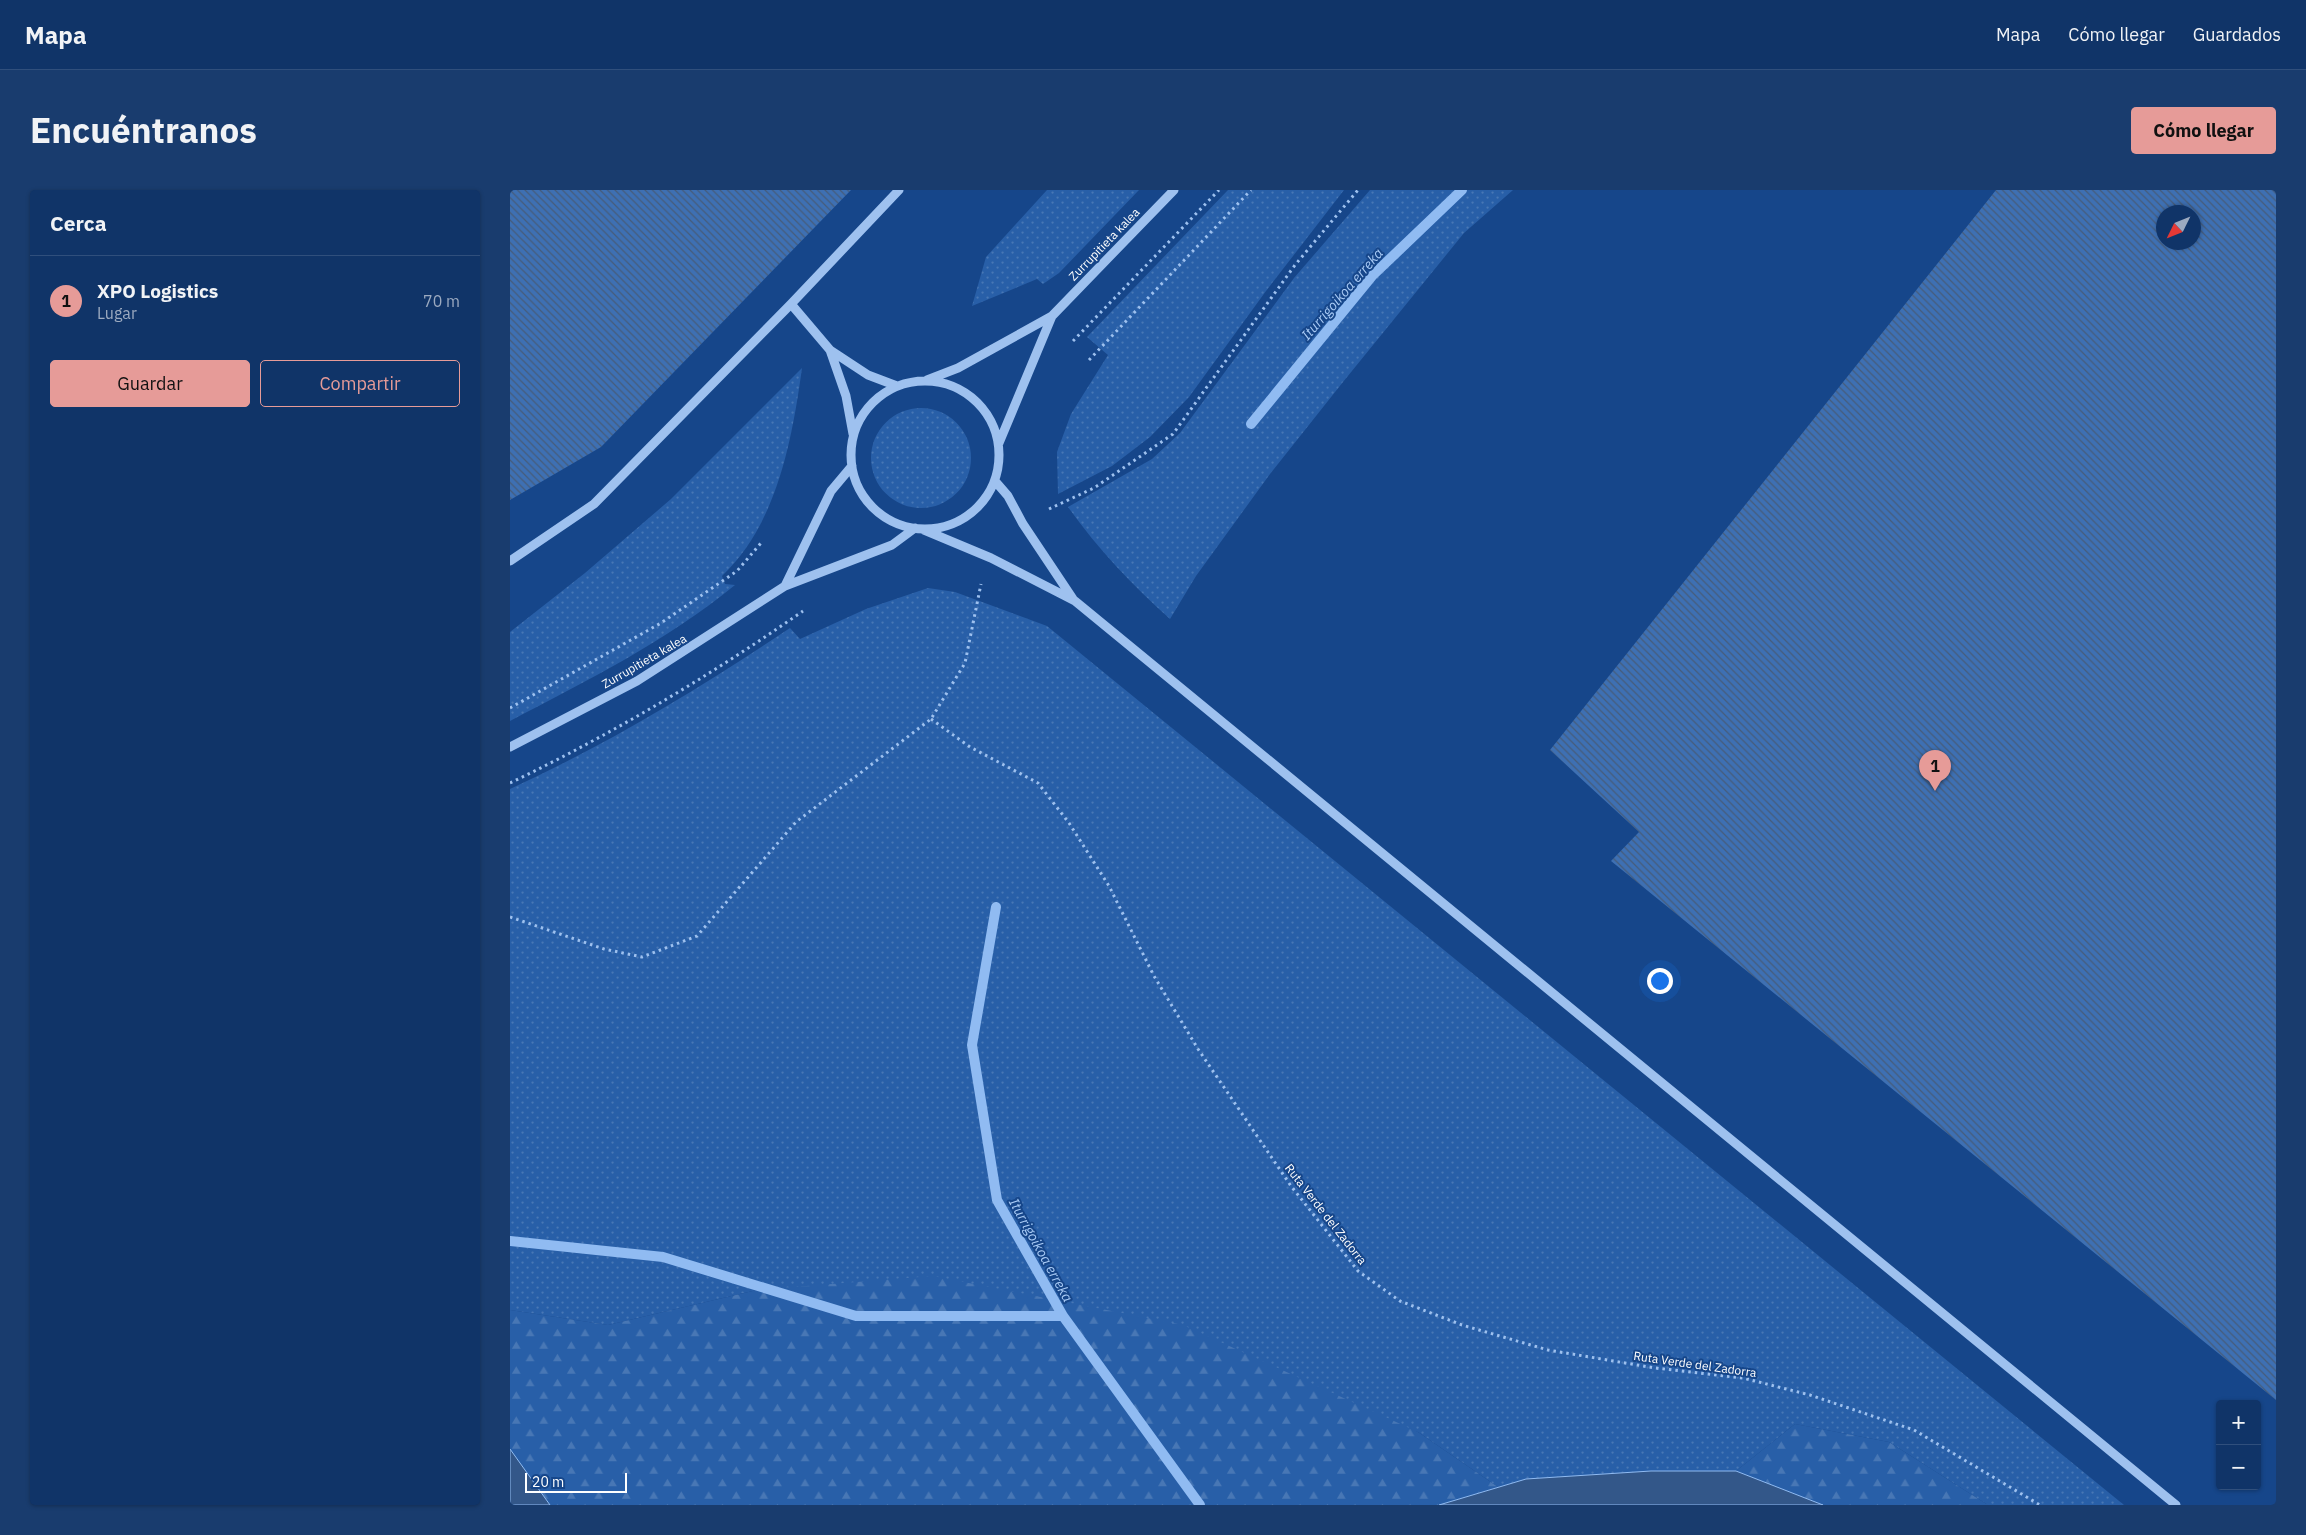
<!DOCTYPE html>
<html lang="es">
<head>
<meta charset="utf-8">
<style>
  body { margin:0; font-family:"IBM Plex Sans",sans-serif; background:#193c6e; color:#f1f3f6 }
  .controls { position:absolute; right:15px; bottom:15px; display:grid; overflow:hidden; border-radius:5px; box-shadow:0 1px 4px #0004 }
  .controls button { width:45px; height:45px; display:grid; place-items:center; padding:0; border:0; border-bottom:1px solid #304f7c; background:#103468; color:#f1f3f6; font:25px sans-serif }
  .compass { position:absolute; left:1646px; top:15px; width:45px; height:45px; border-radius:50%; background:#103468; box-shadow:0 1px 4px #0004; rotate:227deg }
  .scale { position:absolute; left:15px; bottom:12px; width:102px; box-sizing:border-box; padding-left:5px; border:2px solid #fff; border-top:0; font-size:14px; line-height:18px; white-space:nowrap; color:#fff; -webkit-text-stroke:4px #16468a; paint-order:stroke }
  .you { position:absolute; left:1149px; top:790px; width:18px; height:18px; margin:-12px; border:4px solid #fff; border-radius:50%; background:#1a73e8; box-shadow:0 0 0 8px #1a73e833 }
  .badge { display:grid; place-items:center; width:32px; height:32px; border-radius:50%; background:#e69b98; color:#111; font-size:16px; font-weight:700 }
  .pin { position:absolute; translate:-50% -41px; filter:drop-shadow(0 1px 2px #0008) }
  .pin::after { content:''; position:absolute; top:26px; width:18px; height:15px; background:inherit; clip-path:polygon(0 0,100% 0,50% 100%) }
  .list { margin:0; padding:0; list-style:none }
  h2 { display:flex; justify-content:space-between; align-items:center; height:65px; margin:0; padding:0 20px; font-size:21px }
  h2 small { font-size:16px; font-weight:400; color:#9caac0 }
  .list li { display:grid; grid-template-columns:32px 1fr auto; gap:15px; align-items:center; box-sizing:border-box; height:90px; padding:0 20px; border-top:1px solid #304f7c }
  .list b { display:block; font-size:19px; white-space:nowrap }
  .list p { margin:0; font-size:16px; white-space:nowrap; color:#9caac0 }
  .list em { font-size:16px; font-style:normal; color:#9caac0 }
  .actions { display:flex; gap:10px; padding:15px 20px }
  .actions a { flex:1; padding:11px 0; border:1px solid #e69b98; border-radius:5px; text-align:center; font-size:18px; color:#e69b98 }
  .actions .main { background:#e69b98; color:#111 }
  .map { position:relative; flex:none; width:1766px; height:1315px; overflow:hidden; border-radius:5px }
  header { display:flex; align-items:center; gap:30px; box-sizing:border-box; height:70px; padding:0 25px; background:#103468; border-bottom:1px solid #304f7c }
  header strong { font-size:24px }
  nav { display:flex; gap:28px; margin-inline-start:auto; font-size:18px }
  .intro { display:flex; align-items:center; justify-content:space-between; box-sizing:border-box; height:120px; padding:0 30px }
  h1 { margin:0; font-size:35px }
  .button { padding:12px 22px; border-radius:5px; background:#e69b98; color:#111; font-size:18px; font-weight:700 }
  main { display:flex; gap:30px; padding:0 30px }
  aside { flex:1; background:#103468; border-radius:5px; box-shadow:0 1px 4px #0004 }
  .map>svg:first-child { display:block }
  .grass { fill:url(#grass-dots) }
  .forest { fill:url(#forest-firs) }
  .water { fill:#335789; stroke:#90bbf2 }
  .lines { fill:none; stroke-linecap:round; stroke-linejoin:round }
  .stream { stroke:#90bbf2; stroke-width:10 }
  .building { fill:url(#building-back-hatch); fill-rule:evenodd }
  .path { stroke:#9ec1ef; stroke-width:3; stroke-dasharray:2.5 4; stroke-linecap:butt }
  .minor { stroke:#9ec1ef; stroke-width:9 }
  .labels { text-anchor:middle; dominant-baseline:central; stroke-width:4; stroke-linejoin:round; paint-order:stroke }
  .street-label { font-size:12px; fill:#fff; stroke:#16468a }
  .water-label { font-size:14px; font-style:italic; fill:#a9cbf6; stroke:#16468a }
</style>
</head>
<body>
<header>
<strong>Mapa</strong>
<nav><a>Mapa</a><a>Cómo llegar</a><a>Guardados</a></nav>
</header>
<div class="intro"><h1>Encuéntranos</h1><a class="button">Cómo llegar</a></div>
<main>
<aside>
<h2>Cerca<small></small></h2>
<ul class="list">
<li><span class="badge">1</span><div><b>XPO Logistics</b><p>Lugar</p></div><em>70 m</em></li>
</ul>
<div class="actions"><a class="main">Guardar</a><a>Compartir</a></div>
</aside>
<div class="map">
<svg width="1766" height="1315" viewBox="0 0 1766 1315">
  <defs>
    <pattern id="grass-dots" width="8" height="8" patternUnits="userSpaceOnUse" patternTransform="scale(1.25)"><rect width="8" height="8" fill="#285fa8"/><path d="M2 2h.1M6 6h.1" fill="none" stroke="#4877b5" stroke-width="1.8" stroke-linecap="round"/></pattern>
    <pattern id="forest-firs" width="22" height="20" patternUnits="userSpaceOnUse" patternTransform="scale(1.25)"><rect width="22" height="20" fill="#285fa8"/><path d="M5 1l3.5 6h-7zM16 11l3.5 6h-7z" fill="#4877b5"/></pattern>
    <pattern id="building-back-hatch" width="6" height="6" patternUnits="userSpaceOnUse" patternTransform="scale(1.25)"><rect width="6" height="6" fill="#3e70b3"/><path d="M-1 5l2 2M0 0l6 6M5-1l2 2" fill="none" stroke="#465c7a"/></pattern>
  </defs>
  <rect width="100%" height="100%" fill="#16468a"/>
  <path class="grass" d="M537 0H629L549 83 533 94 527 89 462 116 476 67Z
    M718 0H834L756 101 679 207 640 247 602 276 548 304 547 262 561 224 598 165 577 147Z
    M860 0H1003L954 43 833 192 760 284 686 386 660 429C622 395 588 359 558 317L642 269 670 243 784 88Z
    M292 178C282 250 267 334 212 386L215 394 225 395C157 451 78 490 0 531V442L75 383 161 309Z
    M361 268a50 50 0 1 1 100 0a50 50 0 1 1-100 0Z
    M418 398 445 402 537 436 1614 1315H1478L1379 1252 1285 1234 1226 1281H1141L1016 1289 988 1297 908 1242 247 1100 98 1135 0 1120V599C98 554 190 498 280 438L290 449 356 419Z"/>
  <path class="forest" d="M423 1086 673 1135 908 1242 988 1297 929 1315H40L0 1259V1120L98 1135 247 1100Z
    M1285 1234 1379 1252 1478 1315H1313L1226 1281Z"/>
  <path class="water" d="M0 1259 40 1315H0Z
    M1141 1281H1226L1313 1315H929L1016 1289Z"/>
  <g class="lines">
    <path class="stream" d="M741 234 862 86 952 0
      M486 717 462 855 487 1010 553 1126 690 1315
      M0 1051 153 1067 346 1126H553"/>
  </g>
  <path class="building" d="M0 0H341L91 257 0 310Z
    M1486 0H1766V1210L1101 671 1129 642 1040 560ZM1654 22H1684V52H1654Z"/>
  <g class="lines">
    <path class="path" d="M563 151 709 0
      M579 170 741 0
      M539 319 584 298 663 244 785 75 848 0
      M0 518 151 433 227 381 251 353
      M421 529 460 557 528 593 559 633 599 696 644 786 688 859 781 996 848 1081 890 1111 952 1135 1038 1160 1145 1178 1233 1188 1300 1205 1404 1240 1530 1315
      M0 593C104 543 198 487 293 421
      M0 727 94 759 132 767 187 746 286 632 421 529 455 473 471 394"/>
    <path class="minor" d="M281 114 320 160 358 185 387 196
      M320 160 336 206 343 244
      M417 190 448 178 542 126 664 0
      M341 265a74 74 0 1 1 148 0a74 74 0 1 1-148 0Z
      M489 253 542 126
      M485 291 498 306 513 334 563 409
      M414 340 481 368 565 411 1666 1315
      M0 371 84 314 281 114 389 0
      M275 396 321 301 342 276
      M0 557 127 491 275 396 382 355 405 338"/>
  </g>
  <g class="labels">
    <g class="street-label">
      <text transform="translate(594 54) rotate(-46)">Zurrupitieta kalea</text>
      <text transform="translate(134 471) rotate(-30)">Zurrupitieta kalea</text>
      <text transform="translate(816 1024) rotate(52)">Ruta Verde del Zadorra</text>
      <text transform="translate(1185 1174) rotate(8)">Ruta Verde del Zadorra</text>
    </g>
    <g class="water-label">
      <text transform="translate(832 104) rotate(-49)">Iturrigoikoa erreka</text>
      <text transform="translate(531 1060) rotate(61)">Iturrigoikoa erreka</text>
    </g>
  </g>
</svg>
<div class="controls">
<button>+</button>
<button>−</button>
</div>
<svg class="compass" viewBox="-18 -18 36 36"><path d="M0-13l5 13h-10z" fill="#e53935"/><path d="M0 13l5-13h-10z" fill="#9caac0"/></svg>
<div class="scale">20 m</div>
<div class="you"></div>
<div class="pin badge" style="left:1425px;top:601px">1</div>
</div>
</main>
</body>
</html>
